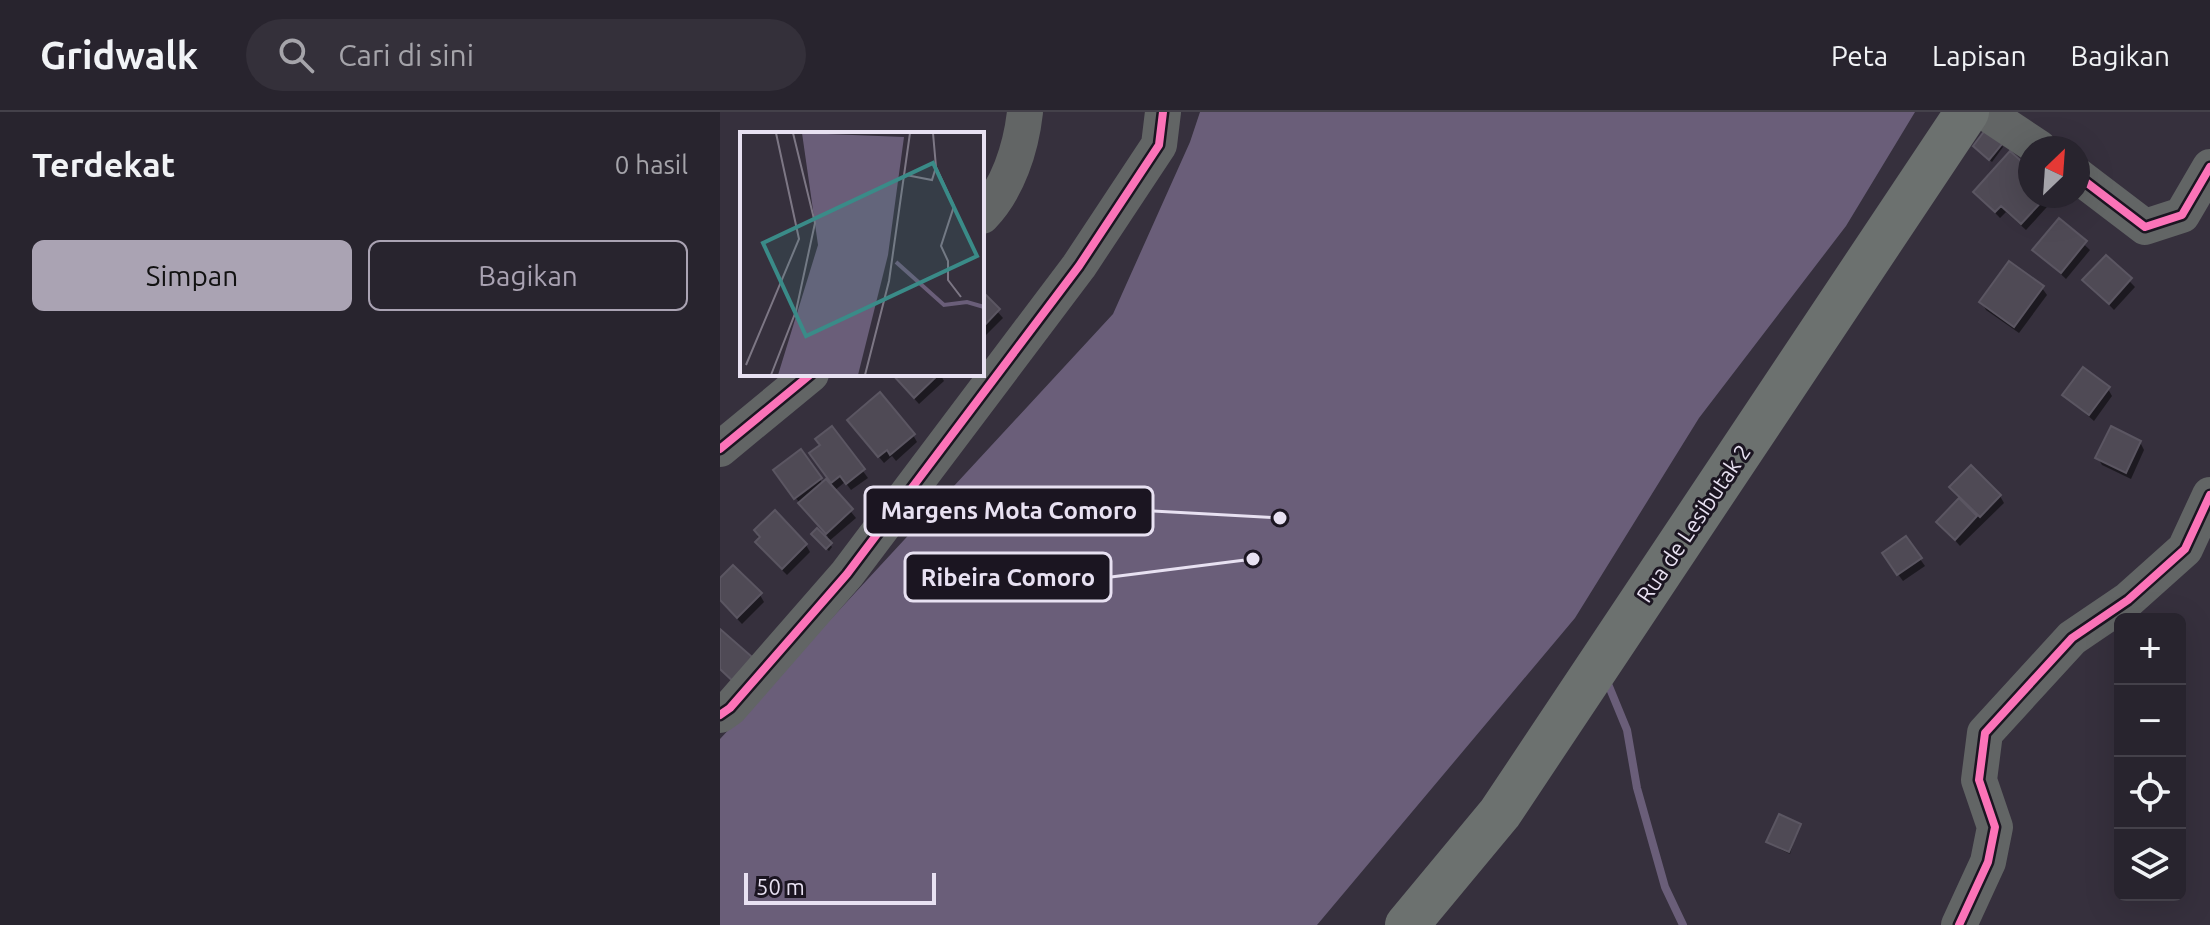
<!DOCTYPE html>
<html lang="id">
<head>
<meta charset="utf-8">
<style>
  body { margin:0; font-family:Ubuntu,sans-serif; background:#34303a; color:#f1f3f6 }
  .controls { position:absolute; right:24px; bottom:24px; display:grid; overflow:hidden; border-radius:12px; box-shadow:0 8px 32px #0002 }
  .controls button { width:72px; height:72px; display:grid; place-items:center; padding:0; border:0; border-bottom:2px solid #44414a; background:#28242e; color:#f1f3f6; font:40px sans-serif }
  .compass { position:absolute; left:1298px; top:24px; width:72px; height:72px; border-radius:50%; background:#28242e; box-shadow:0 8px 32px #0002; rotate:25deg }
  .scale { position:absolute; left:24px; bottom:20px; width:192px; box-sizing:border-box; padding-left:8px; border:4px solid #e8e1f2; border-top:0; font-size:22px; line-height:28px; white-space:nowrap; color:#e8e1f2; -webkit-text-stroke:6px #1b1521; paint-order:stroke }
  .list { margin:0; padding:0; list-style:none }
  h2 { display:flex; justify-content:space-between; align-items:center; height:104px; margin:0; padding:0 32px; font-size:34px }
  h2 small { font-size:26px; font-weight:400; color:#a5a4aa }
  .actions { display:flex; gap:16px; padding:24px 32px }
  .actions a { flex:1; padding:18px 0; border:2px solid #aaa3b3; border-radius:12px; text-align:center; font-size:28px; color:#aaa3b3 }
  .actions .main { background:#aaa3b3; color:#111 }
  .icon { flex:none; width:44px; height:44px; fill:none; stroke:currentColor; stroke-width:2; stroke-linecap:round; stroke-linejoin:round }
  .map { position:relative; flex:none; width:1490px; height:813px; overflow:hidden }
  header { display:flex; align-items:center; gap:48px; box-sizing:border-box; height:112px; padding:0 40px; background:#28242e; border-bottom:2px solid #44414a }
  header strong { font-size:38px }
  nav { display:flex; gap:44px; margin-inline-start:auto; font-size:28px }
  .search { width:560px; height:72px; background:#34303a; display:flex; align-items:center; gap:20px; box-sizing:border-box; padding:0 28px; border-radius:44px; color:#a5a4aa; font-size:30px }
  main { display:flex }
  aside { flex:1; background:#28242e }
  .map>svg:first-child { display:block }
  .water { fill:#6a5e79 }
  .shadow { fill:#0007 }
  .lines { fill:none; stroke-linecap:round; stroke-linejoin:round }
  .stream { stroke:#6a5e79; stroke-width:8 }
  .building { fill:#4f4a55; stroke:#5b5662; stroke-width:2 }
  .minor { stroke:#626565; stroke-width:36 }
  .major { stroke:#6c716f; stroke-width:44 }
  .cycleway-casing { stroke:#1b1521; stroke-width:13 }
  .cycleway { stroke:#fb73b8; stroke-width:8 }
  .labels { text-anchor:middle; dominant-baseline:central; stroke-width:6; stroke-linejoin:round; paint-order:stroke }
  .street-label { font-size:22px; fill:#e8e1f2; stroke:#1b1521 }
  .inset-river { fill:none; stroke:#6a5e79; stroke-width:4 }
  .inset-road { fill:none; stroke:#7d7785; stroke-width:2 }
  .view { fill:#3a8b88; fill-opacity:0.15; stroke:#3a8b88; stroke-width:4 }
  .inset-edge { fill:none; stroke:#e8e1f2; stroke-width:4 }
  .leader { fill:none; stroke:#e8e1f2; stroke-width:3 }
  .callout-dot { fill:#e8e1f2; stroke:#1b1521; stroke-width:3 }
  .callout { fill:#1b1521; stroke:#e8e1f2; stroke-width:3 }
  .callout-label { font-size:24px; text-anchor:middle; font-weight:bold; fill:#e8e1f2 }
</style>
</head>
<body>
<header>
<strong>Gridwalk</strong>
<div class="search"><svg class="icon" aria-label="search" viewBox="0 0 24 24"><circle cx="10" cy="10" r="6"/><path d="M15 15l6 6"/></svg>Cari di sini</div>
<nav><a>Peta</a><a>Lapisan</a><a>Bagikan</a></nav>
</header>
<main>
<aside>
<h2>Terdekat<small>0 hasil</small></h2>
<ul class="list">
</ul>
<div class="actions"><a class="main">Simpan</a><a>Bagikan</a></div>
</aside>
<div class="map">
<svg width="1490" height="813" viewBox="0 0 1490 813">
  <rect width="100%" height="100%" fill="#36303d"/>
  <path class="water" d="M480 0H1195L1126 114 979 306 855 506 597 813H0V627L393 202 470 30Z"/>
  <path class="shadow" d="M1281 32 1283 35 1272 50 1255 35Z
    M1310 60V84L1335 86 1306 118 1286 100 1280 106 1255 80Z
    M1339 109 1370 138 1346 167 1315 138Z
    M1386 145 1415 175 1394 198 1365 168Z
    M1322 176 1327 183 1299 221 1266 198 1262 190Z
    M262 182 283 206 262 227Z
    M172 262H220L224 269 199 292Z
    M1388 277 1392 284 1374 309 1344 283Z
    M129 309 193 323 197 330 176 349 172 344 164 351Z
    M112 317 148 366 131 378 125 370 114 379 136 406 108 430 112 435 109 439 95 426 108 425 59 366 81 340 103 372 109 367 102 335Z
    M1420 330 1424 338 1411 367 1382 353 1378 346Z
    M1232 375 1280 384 1284 391 1240 434 1219 410 1241 387Z
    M36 419 86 433 90 440 67 463 42 438Z
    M1200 447 1205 454 1183 469 1168 449Z
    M0 468 40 483 44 490 22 512 0 489Z
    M1079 713 1070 742 1051 733 1049 730Z"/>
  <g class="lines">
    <path class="stream" d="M886 567 907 618 917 676 945 775 963 813"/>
  </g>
  <path class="building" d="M1266 17 1283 31 1269 48 1253 34Z
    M1290 39 1310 57V84H1327L1301 112 1281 94 1275 100 1253 80Z
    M1339 106 1367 129 1341 161 1312 138Z
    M1386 143 1412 166 1389 192 1362 168Z
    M1289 149 1324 174 1294 215 1259 190Z
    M262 179 280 197 262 216Z
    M1363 255 1390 275 1369 303 1342 283Z
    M172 262H219L194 286Z
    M160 280 195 322 170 343 167 338 158 345 127 308Z
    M112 314 145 357 126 372 120 364 111 371 89 341 100 333 95 327Z
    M1391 314 1421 329 1406 361 1375 346Z
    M81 337 102 366 74 387 53 358Z
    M1251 353 1281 383 1260 405 1229 375Z
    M106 367 133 397 106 422 78 391Z
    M1239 386 1257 404 1235 428 1216 410Z
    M55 398 87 432 62 457 35 430 40 425 34 418Z
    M97 416 112 431 106 437 91 422Z
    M1186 424 1202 446 1177 463 1162 441Z
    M13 453 42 481 17 506 0 488V466Z
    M0 517 39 551 18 574 0 557Z
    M1059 702 1081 712 1069 740 1046 730Z"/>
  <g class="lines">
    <path class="minor" d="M1265 0 1319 36
      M1358 64 1425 115 1462 103 1490 55
      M262 104C288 77 301 36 305 0
      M0 337 91 262
      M0 603 10 596 127 462 359 154 439 33 443 0
      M1239 813 1268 750 1275 715 1259 668 1265 621 1352 526 1408 488 1465 437 1490 383"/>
    <path class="major" d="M687 813 780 701 1247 0"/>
    <g class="cycleway-casing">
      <path id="cycleway" d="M1358 64 1425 115 1462 103 1490 55
        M0 337 91 262
        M0 603 10 596 127 462 359 154 439 33 443 0
        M1239 813 1268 750 1275 715 1259 668 1265 621 1352 526 1408 488 1465 437 1490 383"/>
    </g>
    <use href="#cycleway" class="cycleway"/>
  </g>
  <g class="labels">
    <g class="street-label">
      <text transform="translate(973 411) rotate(-56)">Rua de Lesibutak 2</text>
    </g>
  </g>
  <g transform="translate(20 20)">
    <rect width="244" height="244" fill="#36303d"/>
    <path d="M62 1 164 5 148 123 118 243H38L78 113Z" fill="#6a5e79"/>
    <path class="inset-river" d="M156 130 204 173 227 170 244 175"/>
    <path class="inset-road" d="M193 1 196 35 214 74 201 114 208 129V148L221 165M166 43 192 48 196 35M6 233 59 107 36 1M31 243 56 179 75 91 53 1M125 243 149 149 170 1"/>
    <path class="view" d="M193 31 237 124 66 204 23 111Z"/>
    <rect width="244" height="244" class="inset-edge"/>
  </g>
  <path class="leader" d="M560 406L433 399M533 447L391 465"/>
  <g class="callout-dot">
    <circle cx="560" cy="406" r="8"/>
    <circle cx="533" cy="447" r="8"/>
  </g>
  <g class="callout">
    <rect x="145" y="375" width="288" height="48" rx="8"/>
    <rect x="185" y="441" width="206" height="48" rx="8"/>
  </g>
  <g class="callout-label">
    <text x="289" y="407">Margens Mota Comoro</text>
    <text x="288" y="474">Ribeira Comoro</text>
  </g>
</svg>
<div class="controls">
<button>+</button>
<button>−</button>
<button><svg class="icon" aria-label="locate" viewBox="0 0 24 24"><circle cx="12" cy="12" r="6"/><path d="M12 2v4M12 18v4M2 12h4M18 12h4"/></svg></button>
<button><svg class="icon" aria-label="layers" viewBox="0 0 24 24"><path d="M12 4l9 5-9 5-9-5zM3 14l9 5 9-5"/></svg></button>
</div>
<svg class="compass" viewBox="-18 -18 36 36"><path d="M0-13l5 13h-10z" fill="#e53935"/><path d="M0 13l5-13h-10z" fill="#a5a4aa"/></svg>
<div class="scale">50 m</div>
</div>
</main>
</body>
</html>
